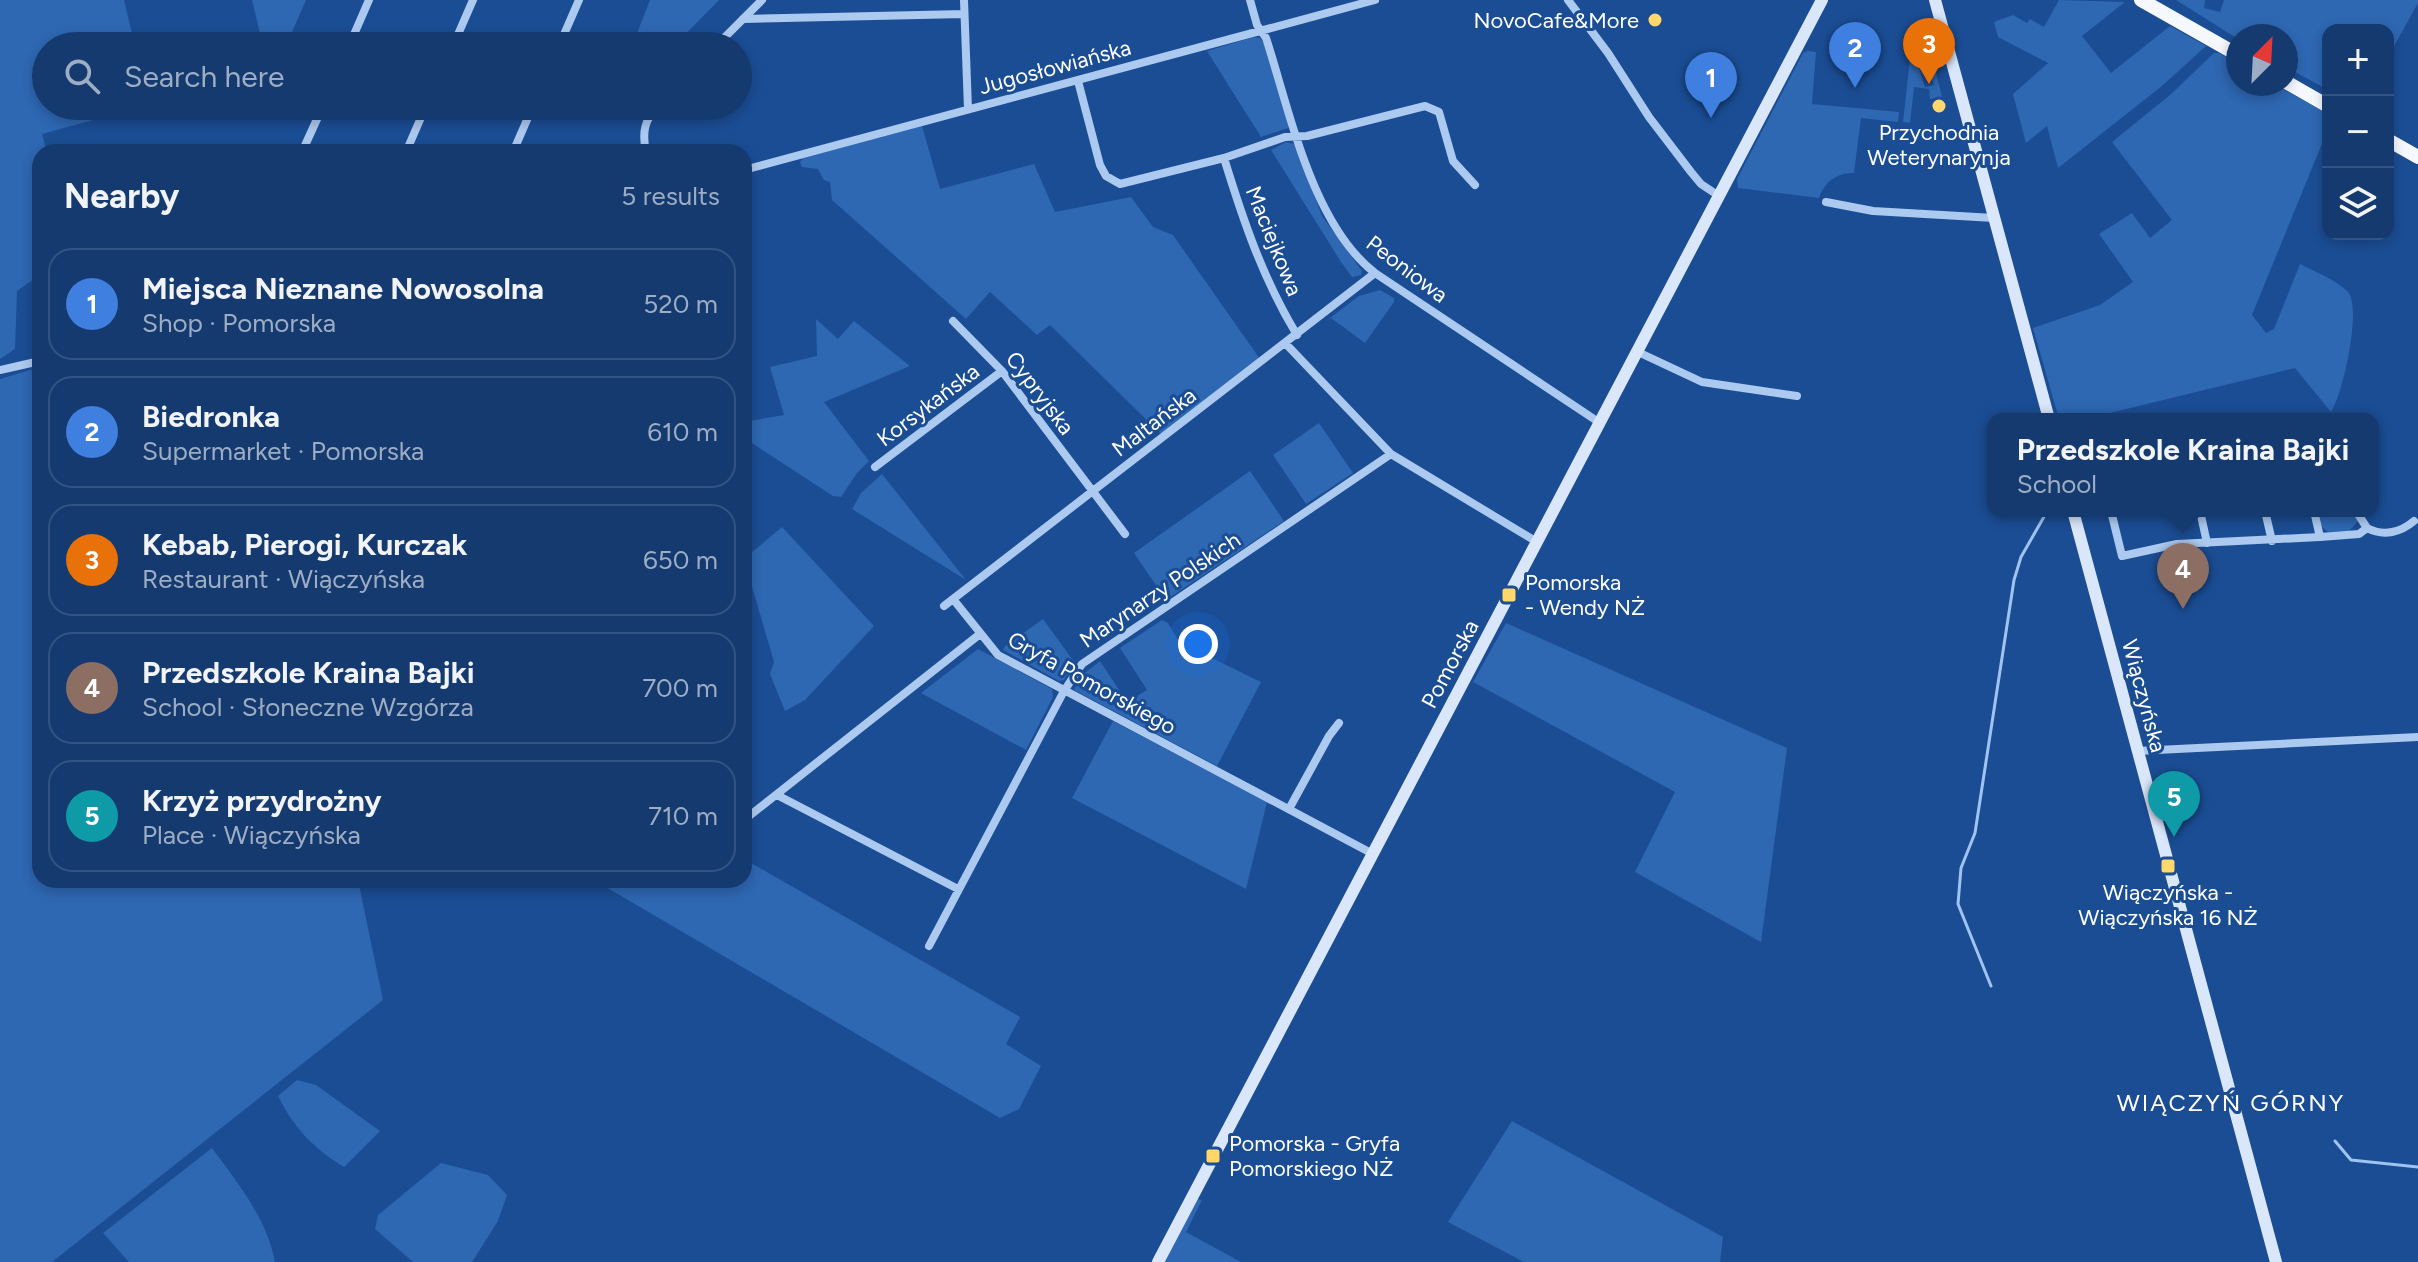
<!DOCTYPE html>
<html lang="en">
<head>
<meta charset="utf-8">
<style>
  body { margin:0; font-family:Figtree,sans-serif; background:#214577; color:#f1f3f6 }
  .controls { position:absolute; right:24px; top:24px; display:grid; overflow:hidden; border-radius:16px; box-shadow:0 4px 12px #0003 }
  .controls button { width:72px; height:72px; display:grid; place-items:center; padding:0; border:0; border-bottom:2px solid #335482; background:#143a6f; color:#f1f3f6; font:40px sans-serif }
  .compass { position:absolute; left:2226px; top:24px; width:72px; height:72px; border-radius:50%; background:#143a6f; box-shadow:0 4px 12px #0003; rotate:24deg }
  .you { position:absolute; left:1198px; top:644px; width:28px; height:28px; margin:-20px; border:6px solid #fff; border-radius:50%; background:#1a73e8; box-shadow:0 0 0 12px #1a73e833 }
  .badge { display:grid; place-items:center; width:52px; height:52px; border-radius:50%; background:#95b2f1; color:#fff; font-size:26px; font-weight:700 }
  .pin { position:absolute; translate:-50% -66px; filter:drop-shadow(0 2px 4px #0008) }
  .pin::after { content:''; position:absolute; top:42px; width:28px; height:24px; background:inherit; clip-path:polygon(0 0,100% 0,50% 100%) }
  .popup { position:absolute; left:1987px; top:413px; width:392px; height:104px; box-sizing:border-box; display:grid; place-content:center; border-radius:16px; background:#143a6f; filter:drop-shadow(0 2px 6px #0005); font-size:26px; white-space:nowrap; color:#9dadc3 }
  .popup b { font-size:30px; color:#f1f3f6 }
  .popup::after { content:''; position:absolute; left:50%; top:100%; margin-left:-16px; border:16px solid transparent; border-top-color:#143a6f }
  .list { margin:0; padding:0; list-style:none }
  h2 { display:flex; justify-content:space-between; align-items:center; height:104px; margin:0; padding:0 32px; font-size:34px }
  h2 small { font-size:26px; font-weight:400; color:#9dadc3 }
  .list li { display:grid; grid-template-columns:52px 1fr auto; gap:24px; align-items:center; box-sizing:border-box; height:112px; margin:0 16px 16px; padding:0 16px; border:2px solid #335482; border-radius:24px }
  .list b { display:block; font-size:30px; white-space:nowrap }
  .list p { margin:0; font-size:26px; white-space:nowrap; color:#9dadc3 }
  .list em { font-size:26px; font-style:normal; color:#9dadc3 }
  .icon { flex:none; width:44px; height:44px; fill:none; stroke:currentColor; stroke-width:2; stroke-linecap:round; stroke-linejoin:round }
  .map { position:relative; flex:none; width:2418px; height:1262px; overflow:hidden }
  .search { position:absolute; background:#143a6f; box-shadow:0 4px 12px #0003; left:32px; top:32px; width:720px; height:88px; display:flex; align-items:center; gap:20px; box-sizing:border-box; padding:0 28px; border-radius:44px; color:#9dadc3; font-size:30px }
  .panel { position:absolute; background:#143a6f; box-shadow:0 4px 12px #0003; left:32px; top:144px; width:720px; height:744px; border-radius:24px }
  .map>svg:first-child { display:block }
  .green { fill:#2e67b2 }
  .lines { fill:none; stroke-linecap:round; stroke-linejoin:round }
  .stream { stroke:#9fc4f1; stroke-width:3 }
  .street { stroke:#acc9ef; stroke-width:8 }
  .secondary { stroke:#dae7fb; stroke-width:12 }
  .primary { stroke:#f5f8ff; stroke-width:14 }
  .poi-dot { fill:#ffd76b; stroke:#1b4d94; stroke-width:3 }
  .labels { text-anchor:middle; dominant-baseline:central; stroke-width:6; stroke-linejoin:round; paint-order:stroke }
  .poi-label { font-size:22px; fill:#fff; stroke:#1b4d94 }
  .street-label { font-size:22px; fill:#fff; stroke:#1b4d94 }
  .neighbourhood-label { font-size:24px; letter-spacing:2px; fill:#fff; stroke:#1b4d94 }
</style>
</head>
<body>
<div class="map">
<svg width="2418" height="1262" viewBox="0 0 2418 1262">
  <rect width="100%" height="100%" fill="#1b4d94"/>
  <path class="green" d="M0 0H124L135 46H46V106H144L42 134 47 152H40V275L17 291 15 349 0 359Z
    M252 0H306L286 46H263Z
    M650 0H719L674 46H632Z
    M2059 0 2125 2 2082 36 2111 73 2170 26 2206 46 2162 86 2058 168 2047 126 2026 143 2013 94 2048 63 1998 37 1994 22 2013 15 2027 23 2030 19 2044 27Z
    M2176 0H2205L2204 8 2220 12 2224 0H2418V3L2388 57V30H2328V90L2286 67V36H2238V39Z
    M1254 37 1260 38 1263 42 1290 124 1288 128 1261 137 1207 51Z
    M1808 51 1816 52 1812 104 1899 112 1898 122 1861 118 1854 173C1837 173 1825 181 1819 198L1738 188 1737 179 1803 53Z
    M2214 53H2219L2238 64V84H2274L2328 114V129L2252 315 2266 333 2274 329 2300 264C2315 272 2337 280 2348 292 2362 308 2343 394 2331 412L2295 368 2085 419H2059L2033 328 2100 305 2133 282 2099 234 2132 213 2150 238 2172 220 2112 142 2170 95Z
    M1915 54 1925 87 1934 85 1931 76 1936 73 1942 97 1930 99 1929 89 1914 87 1910 123 1903 122 1910 59 1911 55Z
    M922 126 940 189 1034 164 1055 212 1131 197 1153 227 1173 235 1260 359 1161 434 1050 325 1037 335 990 292 966 319 832 200 830 182 824 180 818 169 802 167 800 162 803 158Z
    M1286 142 1295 144 1322 216 1362 271 1361 275 1352 277 1341 262 1271 150Z
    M1380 290 1394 298V302L1365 343 1331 318 1326 321 1359 296Z
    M816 319 838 339 854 321 910 366 824 402 869 461 857 473 841 497 833 496 744 438V422L784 415 770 367 817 356Z
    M40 367V880H358L383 1000 52 1262H0V379Z
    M1319 423 1353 473 1306 504 1273 455Z
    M1250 471 1284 521 1166 600 1134 553Z
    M882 474 966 580 852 509 861 493Z
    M2318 511H2352L2358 521 2349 531 2328 532 2321 526Z
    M782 527 874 626 805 700 785 711 770 674 774 662 744 559Z
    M1043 619 1075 663 1064 680 1059 681 1003 650 1005 646Z
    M1162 620 1168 623 1179 642 1261 682 1217 766 1074 690 1081 676 1100 661 1127 702 1147 690 1120 648Z
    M1506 623 1787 748 1761 942 1635 872 1675 792 1473 682Z
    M978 649 1052 689 1053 697 1026 750 921 693Z
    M1113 721 1267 802 1246 889 1072 798Z
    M744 859 1020 1017 1006 1044 1041 1066 1019 1109 1000 1118 594 880H744Z
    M297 1080 316 1085 380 1131 344 1167C313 1148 294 1128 278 1096Z
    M1512 1121 1723 1237 1720 1262H1524L1448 1222Z
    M212 1148C238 1183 267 1219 275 1262H129L103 1233Z
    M441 1163 488 1175 507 1195 498 1221 472 1262H413L375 1229 378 1215Z
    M1197 1199 1202 1200 1186 1232 1241 1262H1164Z"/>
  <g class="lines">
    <path class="stream" d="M1991 986 1958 904 1961 868 1975 833 2014 580 2021 557 2045 515
      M2335 1141 2351 1160 2418 1167"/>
    <path class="street" d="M964 0 968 109
      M1250 0 1257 25 1266 38C1290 112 1312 224 1375 273L1600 423
      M1568 0 1608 53 1649 117 1691 172 1701 184 1719 196
      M743 19 964 14
      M349 46 369 0
      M453 46 473 0
      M559 46 579 0
      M716 46 762 0
      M1078 81 1100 165 1106 176 1120 184 1224 158 1285 137 1307 136 1425 106 1439 112 1453 161 1475 185
      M302 152 323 106
      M406 152 426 106
      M513 152 533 106
      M646 152C642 133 644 120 658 106
      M1224 158C1243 220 1263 279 1297 335
      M744 170 1375 0
      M1826 202 1873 211 1994 218
      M953 321 1002 371 1125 534
      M1286 344 1391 454 1537 542
      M1638 352 1702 382 1797 396
      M0 370 40 361
      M2266 419H2279
      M875 467 1002 371
      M2111 511 2122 556 2177 544 2320 537 2314 511
      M2200 511 2207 543
      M2265 511 2272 541
      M2356 511 2367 528
      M2320 537 2359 534 2367 528C2384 537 2401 532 2414 521
      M953 599 998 655 1373 854
      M944 606 1375 273
      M2137 751 2418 737
      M777 795 958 889
      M1289 809 1329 736 1339 723
      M744 820 980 634
      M929 946 1064 691 1082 664 1391 454"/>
    <path class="secondary" d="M1935 0 2049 419
      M2073 511 2276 1262
      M1158 1262 1822 0"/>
    <path class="primary" d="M2141 0 2238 55
      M2286 82 2328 106
      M2388 140 2418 157"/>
  </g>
  <g class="poi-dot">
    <circle cx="1655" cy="20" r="8"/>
    <circle cx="1939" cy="106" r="8"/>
    <rect x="1501" y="587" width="16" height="16" rx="4"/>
    <rect x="2160" y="858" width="16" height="16" rx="4"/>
    <rect x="1205" y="1148" width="16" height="16" rx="4"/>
  </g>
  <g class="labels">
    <g class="poi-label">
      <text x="1639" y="20" text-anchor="end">NovoCafe&amp;More</text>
      <text x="1939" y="132">Przychodnia<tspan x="1939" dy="25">Weterynarynja</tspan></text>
      <text x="1525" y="582" text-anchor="start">Pomorska<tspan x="1525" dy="25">- Wendy NŻ</tspan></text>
      <text x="2168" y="892">Wiączyńska -<tspan x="2168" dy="25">Wiączyńska 16 NŻ</tspan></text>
      <text x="1229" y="1143" text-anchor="start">Pomorska - Gryfa<tspan x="1229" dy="25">Pomorskiego NŻ</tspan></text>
    </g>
    <g class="street-label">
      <text transform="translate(1055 67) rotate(-15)">Jugosłowiańska</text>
      <text transform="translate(1274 241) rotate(68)">Maciejkowa</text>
      <text transform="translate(1407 269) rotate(37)">Peoniowa</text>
      <text transform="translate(1040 393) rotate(53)">Cypryjska</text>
      <text transform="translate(928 405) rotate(-37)">Korsykańska</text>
      <text transform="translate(1154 422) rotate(-37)">Maltańska</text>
      <text transform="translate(1160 590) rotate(-34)">Marynarzy Polskich</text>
      <text transform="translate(1450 664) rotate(-62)">Pomorska</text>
      <text transform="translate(1092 683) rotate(29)">Gryfa Pomorskiego</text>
      <text transform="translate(2144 696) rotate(75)">Wiączyńska</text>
    </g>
    <g class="neighbourhood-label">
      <text x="2231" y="1102">WIĄCZYŃ GÓRNY</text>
    </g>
  </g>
</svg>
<div class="controls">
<button>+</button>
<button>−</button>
<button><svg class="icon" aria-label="layers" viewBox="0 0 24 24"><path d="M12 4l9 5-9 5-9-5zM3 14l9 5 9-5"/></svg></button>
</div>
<svg class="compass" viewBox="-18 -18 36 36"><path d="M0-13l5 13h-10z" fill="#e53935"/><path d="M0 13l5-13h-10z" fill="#9dadc3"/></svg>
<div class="you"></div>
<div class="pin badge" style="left:1711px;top:118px;background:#3f7fe0">1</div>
<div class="pin badge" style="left:1855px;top:88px;background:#3f7fe0">2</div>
<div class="pin badge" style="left:1929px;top:84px;background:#e8710a">3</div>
<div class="pin badge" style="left:2183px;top:609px;background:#8d6e63">4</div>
<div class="popup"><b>Przedszkole Kraina Bajki</b>School</div>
<div class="pin badge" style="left:2174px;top:837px;background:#0f9aa8">5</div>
<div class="search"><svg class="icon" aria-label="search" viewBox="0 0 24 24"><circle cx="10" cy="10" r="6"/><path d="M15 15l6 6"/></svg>Search here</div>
<section class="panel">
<h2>Nearby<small>5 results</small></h2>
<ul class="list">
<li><span class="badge" style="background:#3f7fe0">1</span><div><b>Miejsca Nieznane Nowosolna</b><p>Shop · Pomorska</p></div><em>520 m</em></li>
<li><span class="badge" style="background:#3f7fe0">2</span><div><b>Biedronka</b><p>Supermarket · Pomorska</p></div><em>610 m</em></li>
<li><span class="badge" style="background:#e8710a">3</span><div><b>Kebab, Pierogi, Kurczak</b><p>Restaurant · Wiączyńska</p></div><em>650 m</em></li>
<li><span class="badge" style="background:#8d6e63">4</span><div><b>Przedszkole Kraina Bajki</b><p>School · Słoneczne Wzgórza</p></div><em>700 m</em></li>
<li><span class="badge" style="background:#0f9aa8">5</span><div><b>Krzyż przydrożny</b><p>Place · Wiączyńska</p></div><em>710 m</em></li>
</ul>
</section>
</div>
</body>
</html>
